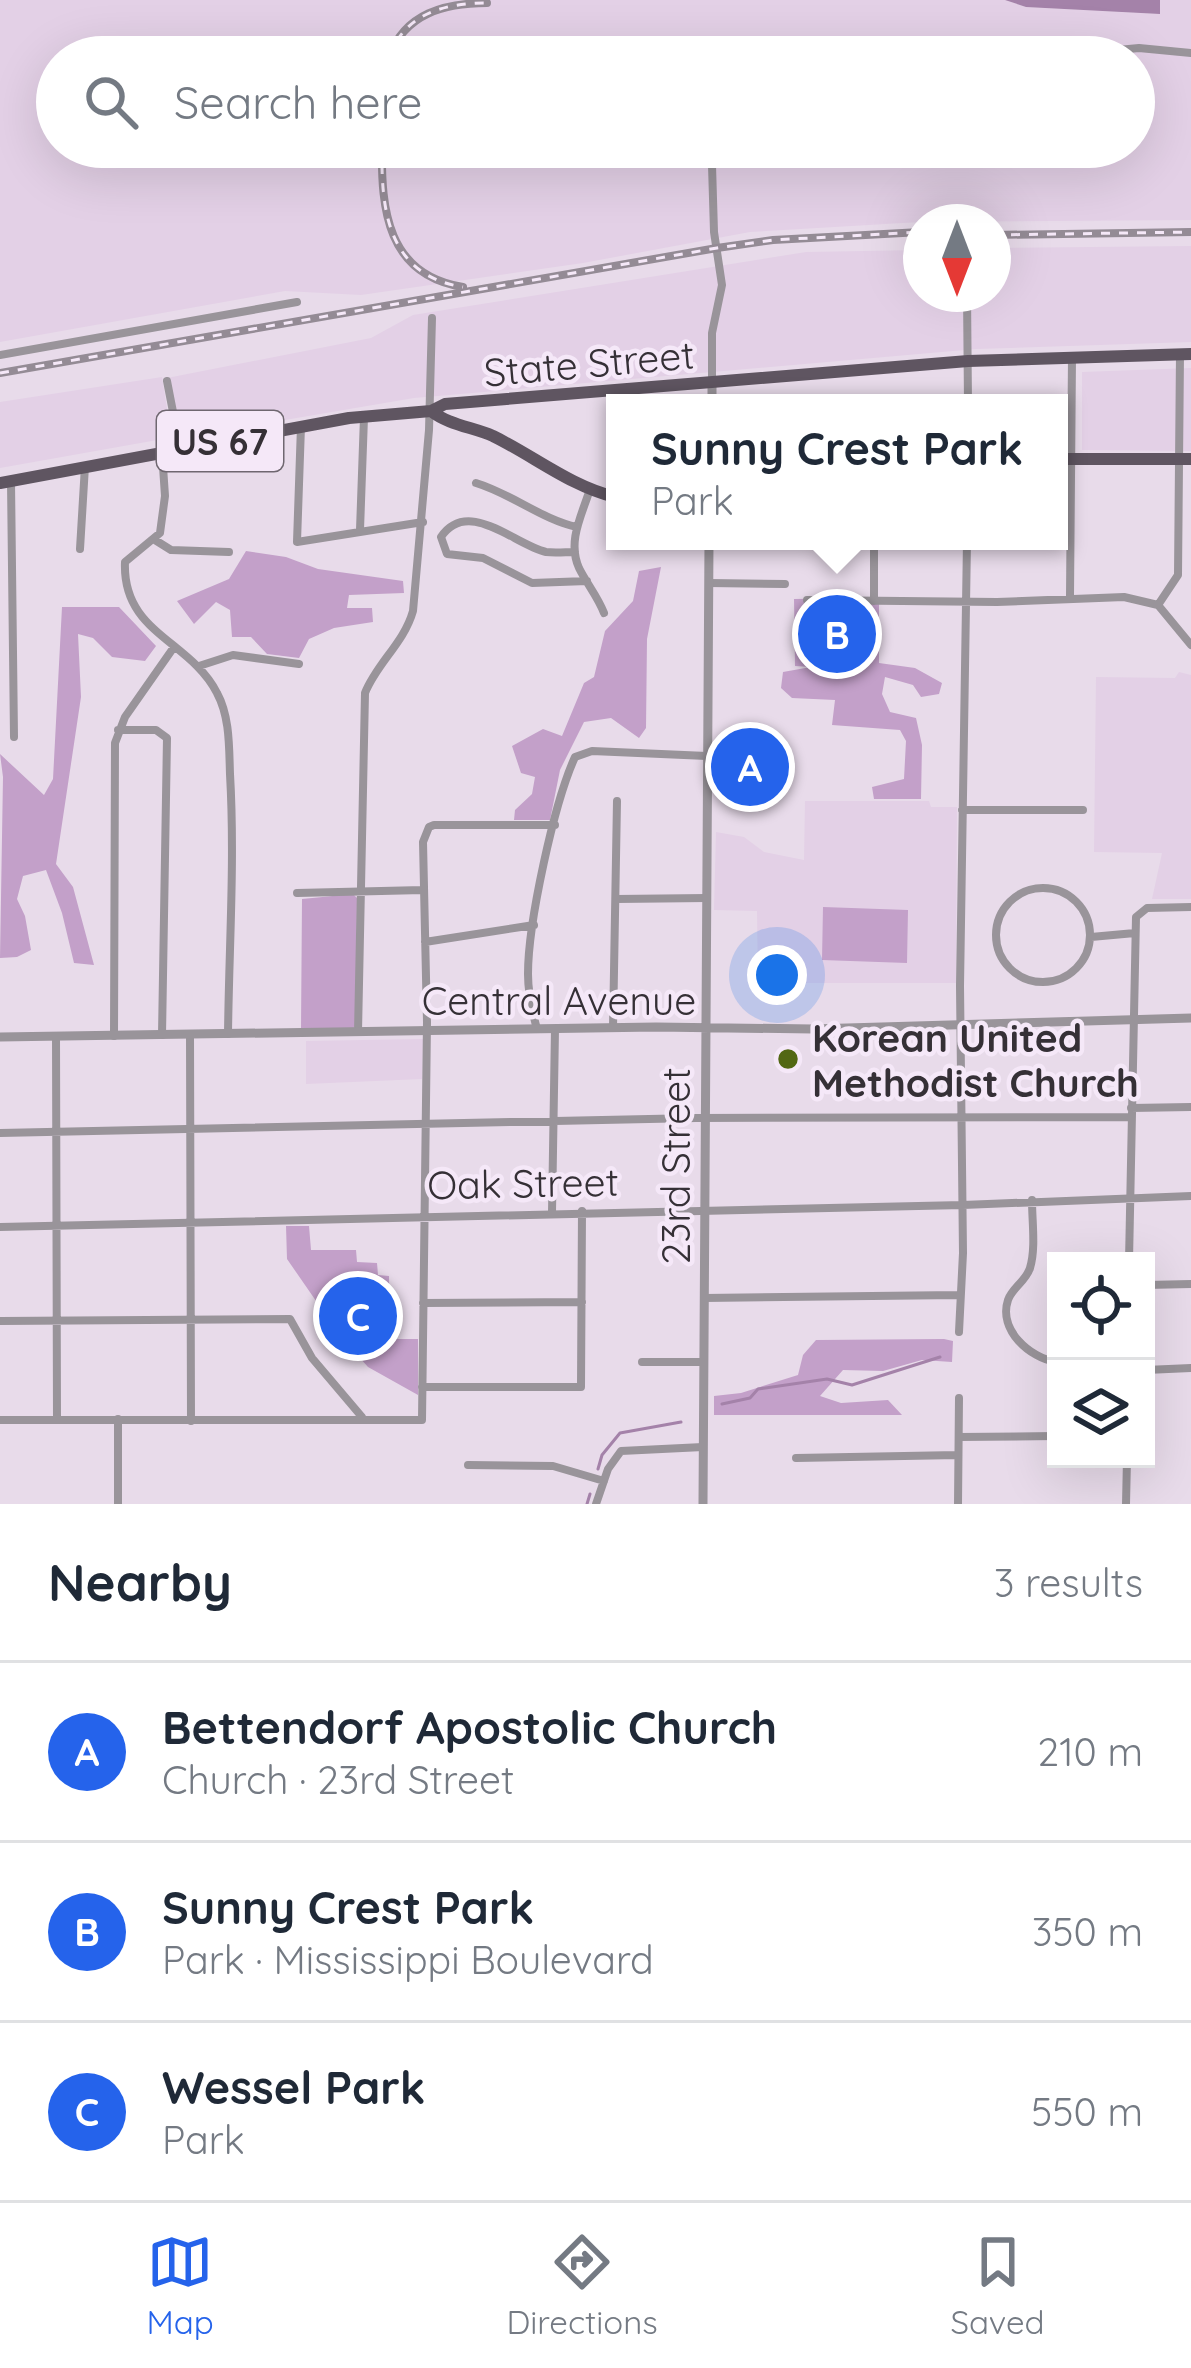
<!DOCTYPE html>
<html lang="en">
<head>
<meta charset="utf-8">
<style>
  body { margin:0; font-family:Quicksand,sans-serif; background:#f2f2f3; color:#1f2937 }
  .controls { position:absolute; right:36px; bottom:36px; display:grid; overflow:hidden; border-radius:0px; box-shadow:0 12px 48px #0002 }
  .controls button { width:108px; height:108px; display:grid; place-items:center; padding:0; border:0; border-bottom:3px solid #e0e1e3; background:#fff; color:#1f2937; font:60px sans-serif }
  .compass { position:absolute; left:903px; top:204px; width:108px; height:108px; border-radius:50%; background:#fff; box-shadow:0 12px 48px #0002; rotate:180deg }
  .you { position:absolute; left:777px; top:975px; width:42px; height:42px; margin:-30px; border:9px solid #fff; border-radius:50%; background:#1a73e8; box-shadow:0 0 0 18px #1a73e833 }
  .badge { display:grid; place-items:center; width:78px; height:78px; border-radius:50%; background:#2563eb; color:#fff; font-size:39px; font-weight:700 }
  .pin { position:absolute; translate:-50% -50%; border:6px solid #fff; box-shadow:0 3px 12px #0006 }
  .popup { position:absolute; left:606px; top:394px; width:462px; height:156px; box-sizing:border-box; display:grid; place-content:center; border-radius:0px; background:#fff; filter:drop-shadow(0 3px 9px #0005); font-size:39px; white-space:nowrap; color:#747a83 }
  .popup b { font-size:45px; color:#1f2937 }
  .popup::after { content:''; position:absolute; left:50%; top:100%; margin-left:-24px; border:24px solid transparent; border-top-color:#fff }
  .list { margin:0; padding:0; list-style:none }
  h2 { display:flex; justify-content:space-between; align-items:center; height:156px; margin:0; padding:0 48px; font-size:51px }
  h2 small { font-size:39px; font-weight:400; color:#747a83 }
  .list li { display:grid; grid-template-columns:78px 1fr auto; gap:36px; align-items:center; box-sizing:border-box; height:180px; padding:0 48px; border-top:3px solid #e0e1e3 }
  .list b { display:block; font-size:45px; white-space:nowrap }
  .list p { margin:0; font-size:39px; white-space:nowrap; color:#747a83 }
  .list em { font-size:39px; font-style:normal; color:#747a83 }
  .icon { flex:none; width:66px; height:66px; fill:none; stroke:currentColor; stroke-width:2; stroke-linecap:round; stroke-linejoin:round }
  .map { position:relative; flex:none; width:1191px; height:1504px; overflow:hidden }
  .search { position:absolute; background:#fff; box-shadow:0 12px 48px #0002; left:36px; right:36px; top:36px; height:132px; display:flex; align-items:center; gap:30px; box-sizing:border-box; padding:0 42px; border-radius:66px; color:#747a83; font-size:45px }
  .sheet { height:696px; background:#fff }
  nav { display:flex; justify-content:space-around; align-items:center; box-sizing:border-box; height:168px; border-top:3px solid #e0e1e3; background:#fff; font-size:33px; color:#747a83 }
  nav a { display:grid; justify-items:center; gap:6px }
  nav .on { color:#2563eb }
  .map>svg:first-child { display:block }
  .built { fill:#e3d0e6; fill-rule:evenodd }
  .green { fill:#c3a0c9 }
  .water { fill:#a482a9 }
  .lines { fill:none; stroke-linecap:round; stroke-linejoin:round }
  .stream { stroke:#a482a9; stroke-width:3 }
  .minor { stroke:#99949a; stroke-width:8 }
  .tertiary { stroke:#99949a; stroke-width:9 }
  .primary { stroke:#5f5561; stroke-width:12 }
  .rail-casing { stroke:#948b95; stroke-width:8 }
  .rail { stroke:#f5e8f8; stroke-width:3; stroke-dasharray:9; stroke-linecap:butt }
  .poi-dot { fill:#526713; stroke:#f5e8f8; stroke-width:4.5 }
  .labels { text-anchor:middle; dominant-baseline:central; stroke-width:9; stroke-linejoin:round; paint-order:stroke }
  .shield { fill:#f5e8f8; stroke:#6f6770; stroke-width:3 }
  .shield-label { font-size:36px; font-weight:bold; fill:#353036 }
  .street-label { font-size:39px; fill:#353036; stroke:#f5e8f8 }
  .poi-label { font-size:39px; font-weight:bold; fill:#353036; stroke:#f5e8f8; text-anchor:start }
</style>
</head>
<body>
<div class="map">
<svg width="1191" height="1504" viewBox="0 0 1191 1504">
  <rect width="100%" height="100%" fill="#e8dbea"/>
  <path class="built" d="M0 0H1005L1026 7 1159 14 1160 0H1191V220L920 222 750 232 583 263 361 295 285 291 0 342ZM57 57H1134V147H57Z
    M1191 246V342L976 349 414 398 180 438 167 378 371 338 413 315 806 252 921 250V294H993V248Z
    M1191 368V451L1082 450V372Z
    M162 377 168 415 163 439 0 468V402Z
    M1179 672 1191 675V899H1152L1162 853 1094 852 1096 677 1175 678Z
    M805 801H929L931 807H957L956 983H758L757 911 714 910 716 832 744 837 764 852 804 860Z
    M423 1039 422 1079 306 1084V1041Z"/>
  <path class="green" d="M246 551 286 557 318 569 403 581 404 593 349 595 347 608H372L373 622 334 628 309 639 299 658 267 654 251 637H232L230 610 216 602 194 624 177 601 229 579Z
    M661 567 647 639 646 728 639 738 611 718 584 722 560 770 550 820H514L515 810 532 794 535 777 521 773 512 746 543 729 562 736 584 683 594 677 605 631 633 601 639 571Z
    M869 598 879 604V663L915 668 942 683 939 694 921 697 913 685 885 677 882 694 890 712 916 718 922 745 921 799H874L872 787 904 779 906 741 900 730 832 725 835 700 792 698 781 688 783 672 811 667 795 666 794 599Z
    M62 607H119L156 646 145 661 112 657 93 638 78 634 81 697 56 864 73 887 94 965 74 963 62 913 46 870 23 876 17 899 25 916 31 950 17 957 0 958 3 777 0 754 44 795 53 779Z
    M353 894 357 898 356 1025 352 1030H301L302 899Z
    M823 907 908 910 907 963 822 960Z
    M286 1226H309L311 1250H356L357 1262 377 1263 378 1275 389 1276 390 1339H418V1395L368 1367 341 1337 287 1259Z
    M944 1339 953 1341 952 1362 922 1360 883 1371 843 1370 820 1396 841 1403 888 1400 902 1415H714V1396L741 1393 798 1375 803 1355 816 1340Z"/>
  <path class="water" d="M1005 0H1160V14L1026 7Z"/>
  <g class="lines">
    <path class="stream" d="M722 1404 750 1398 758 1389 827 1379 852 1385 940 1357
      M598 1469 602 1455 620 1433 681 1422
      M587 1504 590 1494"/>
    <path class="minor" d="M1097 52 1139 48 1191 53
      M967 294 968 403
      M0 355 297 302
      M167 381 174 417 172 449
      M712 383V333L722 285 714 232 712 165
      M301 426 297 542 423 522
      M162 452 165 496 160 533 125 562C122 633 190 640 217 693 230 717 229 747 230 774 235 861 229 947 228 1034
      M11 482 14 737
      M476 483C512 494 543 520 577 527
      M590 489C582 515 567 541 579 568 587 584 598 597 604 613
      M360 530 364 417
      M155 540 171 550 229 552
      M80 549 85 466
      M575 552C566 552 555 553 546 552 515 545 468 497 441 537L447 554 483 558 532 583 587 581
      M709 583 785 584
      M1070 596 1072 357
      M807 600 997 602 1124 597 1158 605 1191 645
      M874 601V541
      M1158 605 1178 575 1180 354
      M199 666 233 655 299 664
      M118 730H156L167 738 162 1035
      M962 810H1083
      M996 935a47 47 0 1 1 94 0a47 47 0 1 1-94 0Z
      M297 893 423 890
      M616 899 707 898
      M1091 937 1135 933
      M425 942 534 925
      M613 1028 617 801
      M537 1029C532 1011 528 993 528 974 528 923 554 803 575 757L592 751 707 756
      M358 1032 365 693C377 663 404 643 413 611L429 430 432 318
      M190 1034 191 1421
      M56 1036 57 1420
      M114 1036 115 743 125 717 174 647
      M1131 1108 1191 1107
      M0 1133 696 1118 1131 1117
      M1032 1200C1032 1222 1036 1248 1030 1268 1026 1281 1012 1288 1008 1300 998 1330 1030 1358 1056 1362
      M552 1212 555 1029
      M0 1227 963 1205 1191 1196
      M1129 1261 1136 917 1147 908 1191 907
      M1146 1285 1191 1284
      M704 1298 959 1295
      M423 1303 582 1302
      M0 1321 290 1319 312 1358 362 1417
      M959 1332 963 1253 960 986 967 541
      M642 1362H704
      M1146 1370 1191 1368
      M422 1387H581L582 1211
      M0 1420H422L427 1022 423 842 429 827 434 825H555
      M959 1437 1056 1436
      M796 1458 958 1455
      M468 1465 553 1466 604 1481
      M118 1504V1419
      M596 1504 608 1469 621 1451 703 1447
      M958 1504 959 1398
      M1126 1504 1127 1459"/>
    <path class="tertiary" d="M712 383V403
      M0 1037 656 1027 813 1029 1191 1018
      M703 1504 709 541"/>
    <path class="primary" d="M431 411C449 425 472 427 493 436 534 456 570 486 615 497
      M1059 459H1191
      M0 483 349 418 431 411 445 404 968 361 1191 354"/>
    <g class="rail-casing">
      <path id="rail" d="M389 57C405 13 445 3 487 3
        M382 147C381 209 387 275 463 287
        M993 235 1191 232
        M0 373 717 248 773 240 921 232"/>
    </g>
    <use href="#rail" class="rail"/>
  </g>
  <circle class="poi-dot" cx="788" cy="1059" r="12"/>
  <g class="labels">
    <rect class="shield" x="157" y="411" width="126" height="60" rx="9"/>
    <g class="shield-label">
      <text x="220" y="441">US 67</text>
    </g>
    <g class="street-label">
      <text transform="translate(589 363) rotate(-5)">State Street</text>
      <text x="559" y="1000">Central Avenue</text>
      <text transform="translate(675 1166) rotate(-90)">23rd Street</text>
      <text transform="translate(523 1183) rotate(-1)">Oak Street</text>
    </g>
    <g class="poi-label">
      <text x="812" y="1037">Korean United<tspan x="812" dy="45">Methodist Church</tspan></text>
    </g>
  </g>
</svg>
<div class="controls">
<button><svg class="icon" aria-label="locate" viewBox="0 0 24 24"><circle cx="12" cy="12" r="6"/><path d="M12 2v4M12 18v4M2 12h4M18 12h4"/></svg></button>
<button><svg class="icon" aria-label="layers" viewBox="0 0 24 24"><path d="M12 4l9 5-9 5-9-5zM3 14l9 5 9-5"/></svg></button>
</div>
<svg class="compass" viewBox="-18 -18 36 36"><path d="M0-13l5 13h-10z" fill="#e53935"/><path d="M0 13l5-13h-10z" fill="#747a83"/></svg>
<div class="you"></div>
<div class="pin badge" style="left:750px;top:767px">A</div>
<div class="pin badge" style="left:837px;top:634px">B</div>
<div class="popup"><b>Sunny Crest Park</b>Park</div>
<div class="pin badge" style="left:358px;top:1316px">C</div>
<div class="search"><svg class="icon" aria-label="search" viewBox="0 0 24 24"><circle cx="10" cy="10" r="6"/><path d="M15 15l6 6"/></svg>Search here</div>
</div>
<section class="sheet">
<h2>Nearby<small>3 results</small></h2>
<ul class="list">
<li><span class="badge">A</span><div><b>Bettendorf Apostolic Church</b><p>Church · 23rd Street</p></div><em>210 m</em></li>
<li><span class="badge">B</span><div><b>Sunny Crest Park</b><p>Park · Mississippi Boulevard</p></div><em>350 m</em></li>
<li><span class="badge">C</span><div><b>Wessel Park</b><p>Park</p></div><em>550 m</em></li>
</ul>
</section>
<nav>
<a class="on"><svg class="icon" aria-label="map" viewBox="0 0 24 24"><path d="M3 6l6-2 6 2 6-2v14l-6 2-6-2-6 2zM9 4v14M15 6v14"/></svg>Map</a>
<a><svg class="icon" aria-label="directions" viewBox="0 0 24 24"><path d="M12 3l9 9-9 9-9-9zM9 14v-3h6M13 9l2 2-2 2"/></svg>Directions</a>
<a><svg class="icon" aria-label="saved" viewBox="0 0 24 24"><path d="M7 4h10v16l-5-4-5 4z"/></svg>Saved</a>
</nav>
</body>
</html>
